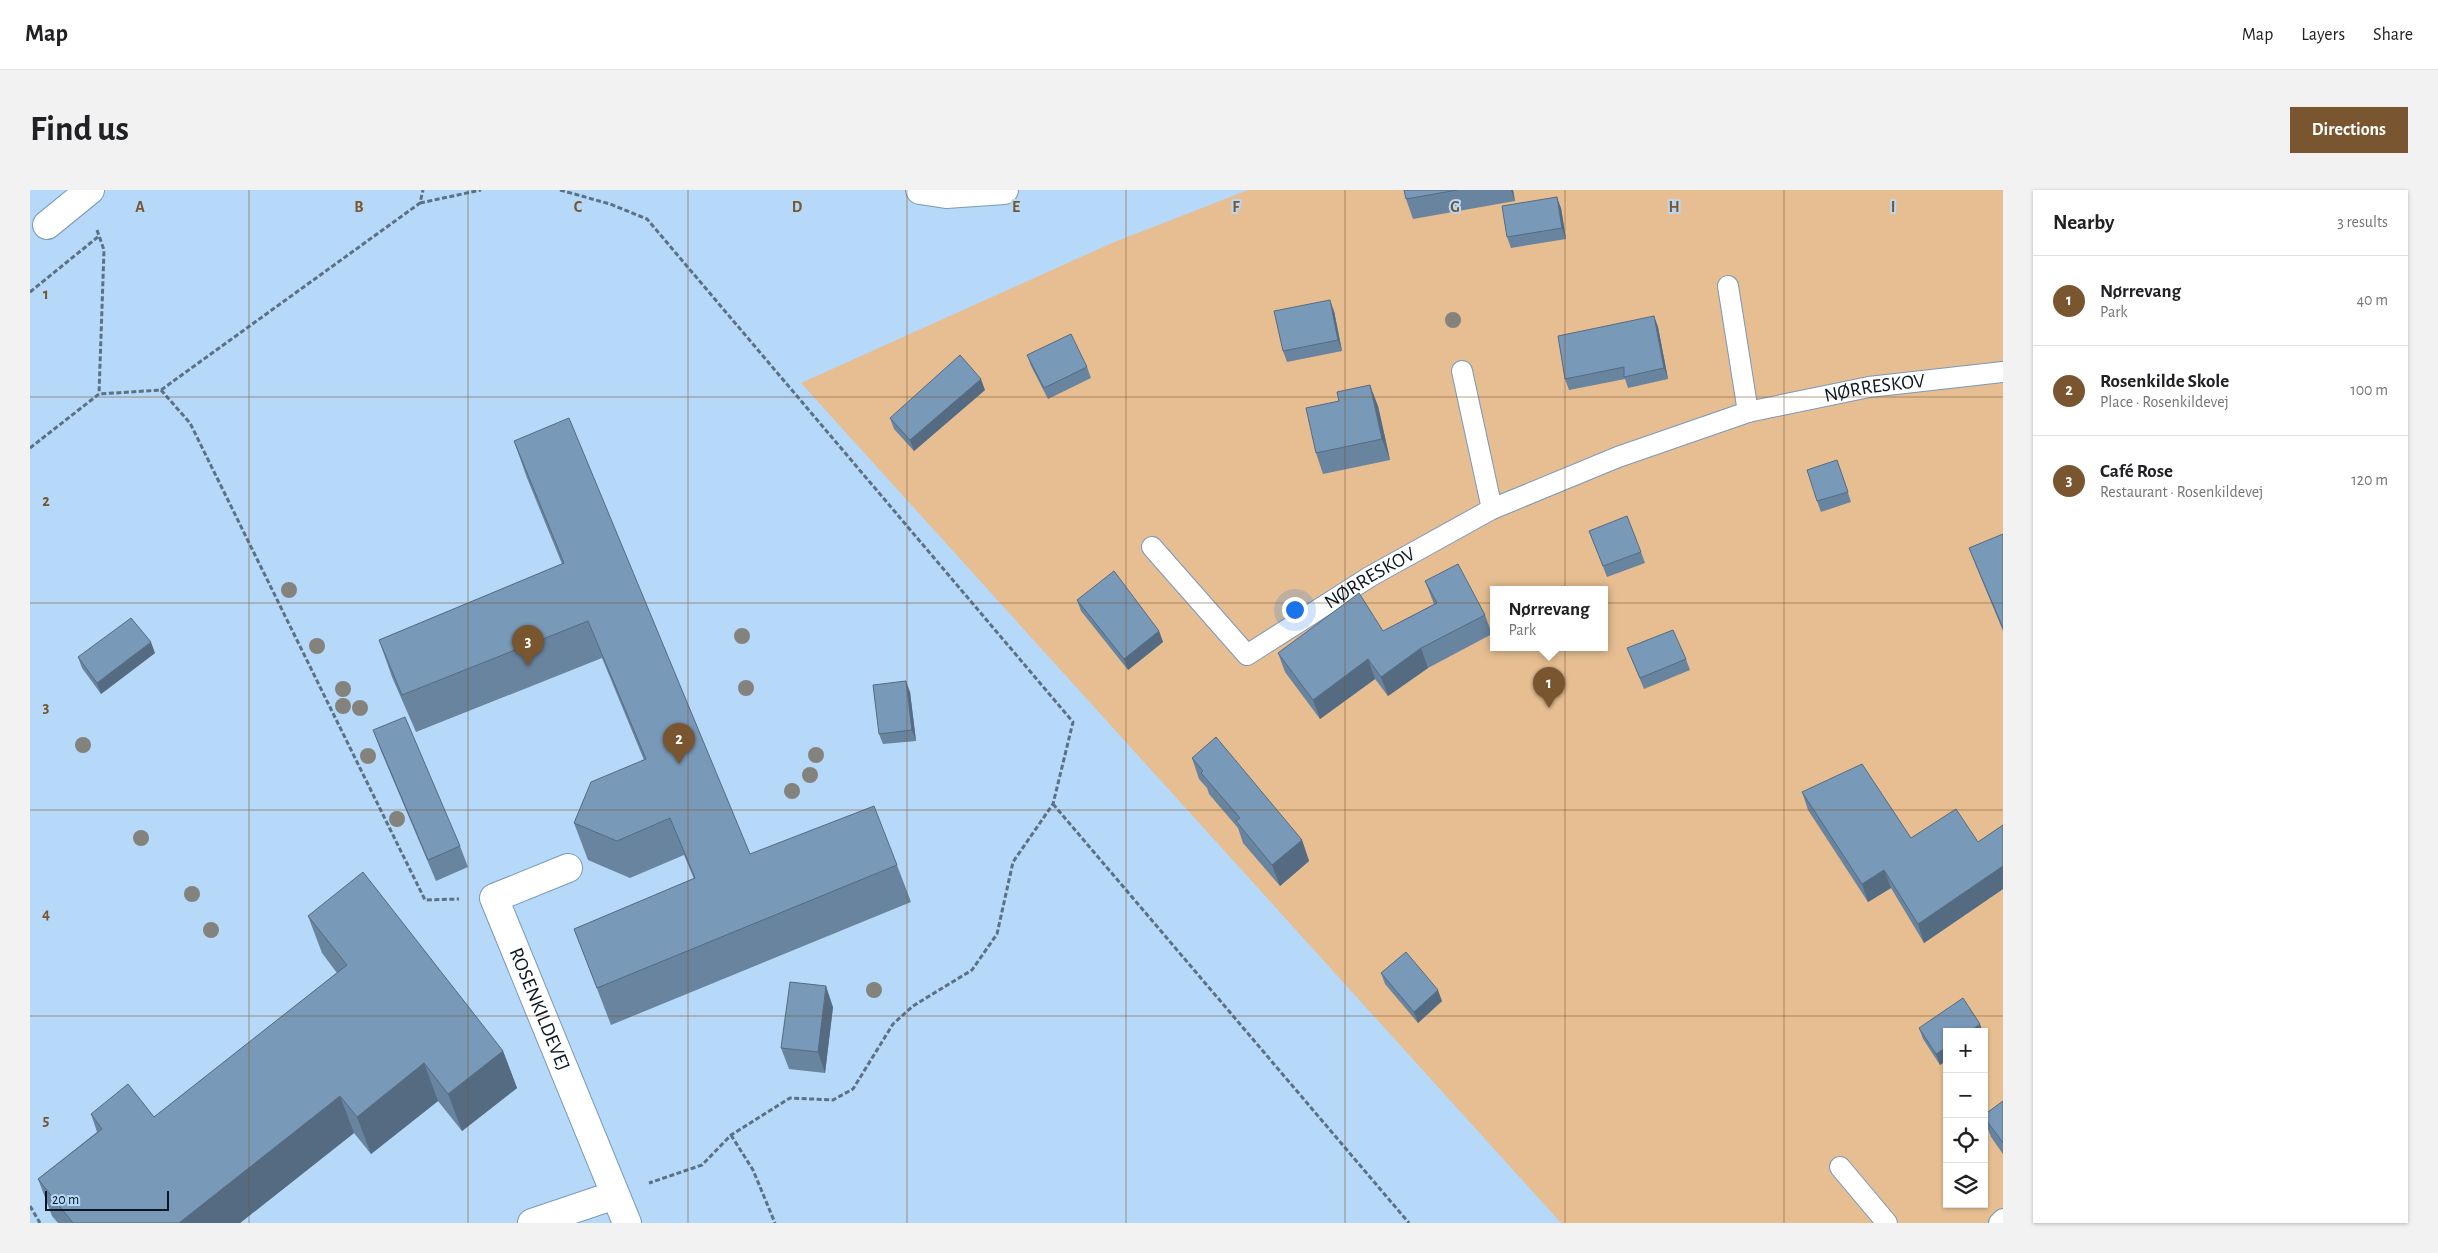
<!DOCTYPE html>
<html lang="en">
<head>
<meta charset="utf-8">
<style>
  body { margin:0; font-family:"Alegreya Sans",sans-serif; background:#f2f2f2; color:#202124 }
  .controls { position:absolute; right:15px; bottom:15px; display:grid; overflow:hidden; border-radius:0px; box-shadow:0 1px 4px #0004 }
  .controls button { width:45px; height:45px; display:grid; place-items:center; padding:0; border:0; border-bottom:1px solid #e0e0e0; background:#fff; color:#202124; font:25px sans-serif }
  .scale { position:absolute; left:15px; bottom:12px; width:124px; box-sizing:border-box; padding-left:5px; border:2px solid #0b1723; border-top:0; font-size:14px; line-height:18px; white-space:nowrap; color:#0b1723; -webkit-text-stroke:4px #b6d8f9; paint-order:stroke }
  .you { position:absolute; left:1264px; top:419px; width:18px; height:18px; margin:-12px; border:4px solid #fff; border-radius:50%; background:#1a73e8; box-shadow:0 0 0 8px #1a73e833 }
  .badge { display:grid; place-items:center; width:32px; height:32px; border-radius:50%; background:#79562f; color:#fff; font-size:16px; font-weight:700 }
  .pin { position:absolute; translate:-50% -41px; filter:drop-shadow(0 1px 2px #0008) }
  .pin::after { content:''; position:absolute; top:26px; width:18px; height:15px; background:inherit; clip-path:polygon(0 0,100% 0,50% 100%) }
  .popup { position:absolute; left:1460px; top:396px; width:118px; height:65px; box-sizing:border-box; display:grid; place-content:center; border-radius:0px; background:#fff; filter:drop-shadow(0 1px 4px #0005); font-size:16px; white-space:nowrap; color:#757577 }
  .popup b { font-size:19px; color:#202124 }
  .popup::after { content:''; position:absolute; left:50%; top:100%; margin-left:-10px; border:10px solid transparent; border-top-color:#fff }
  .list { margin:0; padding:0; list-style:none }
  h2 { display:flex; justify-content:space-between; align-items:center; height:65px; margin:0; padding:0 20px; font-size:21px }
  h2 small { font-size:16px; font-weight:400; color:#757577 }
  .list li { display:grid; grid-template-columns:32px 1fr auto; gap:15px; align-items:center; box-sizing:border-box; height:90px; padding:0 20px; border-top:1px solid #e0e0e0 }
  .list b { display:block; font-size:19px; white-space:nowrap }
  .list p { margin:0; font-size:16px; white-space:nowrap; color:#757577 }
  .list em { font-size:16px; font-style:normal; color:#757577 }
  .icon { flex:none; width:28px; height:28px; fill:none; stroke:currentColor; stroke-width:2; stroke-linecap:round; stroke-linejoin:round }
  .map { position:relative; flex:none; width:1973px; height:1033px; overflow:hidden; border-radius:0px }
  header { display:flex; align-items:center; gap:30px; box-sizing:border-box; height:70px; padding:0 25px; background:#fff; border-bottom:1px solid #e0e0e0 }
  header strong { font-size:24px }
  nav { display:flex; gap:28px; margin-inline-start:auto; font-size:18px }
  .intro { display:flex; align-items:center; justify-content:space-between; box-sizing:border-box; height:120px; padding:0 30px }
  h1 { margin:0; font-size:35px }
  .button { padding:12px 22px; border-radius:0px; background:#79562f; color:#fff; font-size:18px; font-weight:700 }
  main { display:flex; gap:30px; padding:0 30px }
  aside { flex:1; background:#fff; border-radius:0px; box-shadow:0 1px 4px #0004 }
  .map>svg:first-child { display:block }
  .green { fill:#e6be92; fill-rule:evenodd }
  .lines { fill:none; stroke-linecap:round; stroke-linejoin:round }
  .service-casing { stroke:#7a99b9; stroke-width:22 }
  .minor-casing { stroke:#7a99b9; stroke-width:30 }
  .tertiary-casing { stroke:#7a99b9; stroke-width:30 }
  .path { stroke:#5a7186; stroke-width:3; stroke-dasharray:5 2.5; stroke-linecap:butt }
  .service { stroke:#fff; stroke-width:20 }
  .minor { stroke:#fff; stroke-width:28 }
  .tertiary { stroke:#fff; stroke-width:28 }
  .tree { fill:#83827c }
  .wall { fill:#68849f }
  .shaded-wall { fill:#556b82 }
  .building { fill:#7999b9; stroke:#556b82 }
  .grid { fill:none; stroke:#79562f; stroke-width:1; stroke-opacity:0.55 }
  .labels { text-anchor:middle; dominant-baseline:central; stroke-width:4; stroke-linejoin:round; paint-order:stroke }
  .street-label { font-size:20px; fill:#0b1723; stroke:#b6d8f9 }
  .grid-label { font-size:16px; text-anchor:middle; font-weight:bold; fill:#79562f; stroke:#b6d8f9; stroke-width:4; stroke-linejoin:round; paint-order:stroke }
</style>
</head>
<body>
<header>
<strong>Map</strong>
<nav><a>Map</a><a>Layers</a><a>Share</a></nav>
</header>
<div class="intro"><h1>Find us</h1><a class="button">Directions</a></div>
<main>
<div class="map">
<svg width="1973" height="1033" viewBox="0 0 1973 1033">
  <rect width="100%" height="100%" fill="#b6d8f9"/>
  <path class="green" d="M1218 0H1973V1033H1531L771 193 1082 53ZM1464 399H1574V457H1464ZM1917 842H1954V1014H1917Z"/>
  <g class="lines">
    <g class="service-casing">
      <g id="service">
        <path d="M1698 96 1718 222"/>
        <path d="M1432 181 1462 319"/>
        <path id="s1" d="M1122 357 1217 465 1341 386 1462 319 1588 267 1718 222 1839 197 1973 182"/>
        <path d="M1810 977 1857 1033"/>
        <path d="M1969 1033 1973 1029"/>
      </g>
    </g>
    <g class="minor-casing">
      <g id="minor">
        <path d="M17 35 60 0"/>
        <path id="s2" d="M538 678 464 708 597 1033"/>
        <path d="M502 1033 585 1005"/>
      </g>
    </g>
    <g class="tertiary-casing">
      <path id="tertiary" d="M890 0 916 4 974 0"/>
    </g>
    <path class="path" d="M530 0 580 14 617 29 1043 532 1023 614 983 672 967 744 942 780 883 816 863 834 823 899 803 910 760 908 701 945 672 975 619 993
      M390 13 451 0
      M67 40 74 60 69 204
      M0 102 69 46
      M131 200 160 233 395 710 429 709
      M0 258 69 204 131 200 390 13 393 0
      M1023 614 1379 1033
      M701 945 723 980 745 1033
      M0 1016 10 1033"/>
    <use href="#service" class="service"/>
    <use href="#minor" class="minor"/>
    <use href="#tertiary" class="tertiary"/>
  </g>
  <g class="tree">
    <circle cx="1423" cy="130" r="8"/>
    <circle cx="259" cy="400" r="8"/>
    <circle cx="712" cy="446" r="8"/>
    <circle cx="287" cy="456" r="8"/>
    <circle cx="716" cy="498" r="8"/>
    <circle cx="313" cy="499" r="8"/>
    <circle cx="313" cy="516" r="8"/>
    <circle cx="330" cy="518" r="8"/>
    <circle cx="53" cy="555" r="8"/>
    <circle cx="786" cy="565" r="8"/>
    <circle cx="338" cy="566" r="8"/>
    <circle cx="780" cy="585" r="8"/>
    <circle cx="762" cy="601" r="8"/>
    <circle cx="367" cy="629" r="8"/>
    <circle cx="111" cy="648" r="8"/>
    <circle cx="162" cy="704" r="8"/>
    <circle cx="181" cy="740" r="8"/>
    <circle cx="844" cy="800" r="8"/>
  </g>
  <path class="wall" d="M1374 0H1483L1485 11 1383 29 1376 9Z
    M1531 18 1536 49 1481 58 1477 47Z
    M1304 121 1312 161 1257 172 1253 161Z
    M1624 126 1628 137 1638 189 1598 198 1595 189 1539 200 1535 189Z
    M997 165 1057 177 1061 188 1018 209 1001 176Z
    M955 200 884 261 864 239 860 228Z
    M1309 211 1348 216 1360 270 1293 284 1286 263Z
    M484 251 720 664 867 675 881 712 581 835 544 739 664 689 654 665 600 688 558 670 544 633 614 570 572 468 386 542 362 487 349 450 532 374 497 288Z
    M1811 281 1821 312 1791 322 1787 311Z
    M1559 341 1611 362 1615 373 1577 387Z
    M1973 344V441L1946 376 1939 358Z
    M1395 391 1455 425 1462 444 1398 478 1358 506 1345 489 1290 529 1255 482 1248 463 1353 441 1404 414Z
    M1047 410 1129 441 1133 452 1098 480 1051 421Z
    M1597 458 1656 469 1660 480 1614 499Z
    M125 463 71 504 52 478 48 467Z
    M880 502 886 551 853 554 849 544Z
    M343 540 430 656 438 677 406 691 351 561Z
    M1162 568 1272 650 1279 671 1250 696 1213 653 1208 638 1179 604 1177 598 1169 589Z
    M1772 602 1881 648 1948 652 1973 635V699L1894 753 1861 698 1838 712 1778 620Z
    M278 726 473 861 487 898 432 941 408 911 341 964 324 943 210 1033H28L22 1026 8 989 67 942 61 924 124 927 307 783 292 763Z
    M1351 783 1412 811 1388 833 1355 794Z
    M803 817 795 883 759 879 751 858Z
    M1889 838 1917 842V870L1910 875 1893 849Z
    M1973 911V964L1961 947 1954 929V925Z"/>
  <path class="shaded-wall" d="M1481 0H1483L1485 11Z
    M1527 7 1531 18 1536 49 1532 38Z
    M1300 110 1304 121 1312 161 1308 150Z
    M1624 126 1628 137 1638 189 1634 178Z
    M951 189 955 200 884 261 880 250Z
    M1340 195 1348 216 1360 270 1352 249Z
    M1129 441 1133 452 1098 480 1094 469Z
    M121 452 125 463 71 504 67 493Z
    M1391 458 1398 478 1358 506 1351 487Z
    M1338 469 1345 489 1290 529 1283 510Z
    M876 491 880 502 886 551 882 540Z
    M1272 650 1279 671 1250 696 1242 675Z
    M1973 676V699L1894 753 1888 734Z
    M1854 680 1861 698 1838 712 1832 694Z
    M796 796 803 817 795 883 788 862Z
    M1408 800 1412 811 1388 833 1384 822Z
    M1950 834 1953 842H1939Z
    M1917 857V870L1910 875 1906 864Z
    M473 861 487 898 432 941 418 904Z
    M394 873 408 911 341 964 327 927Z
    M310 906 324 943 210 1033H149Z"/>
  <path class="building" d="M1374 0H1427L1376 9Z
    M1527 7 1532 38 1477 47 1472 16Z
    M1300 110 1308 150 1253 161 1244 121Z
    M1624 126 1634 178 1594 187V177L1535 189 1528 146Z
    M1041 144 1057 177 1014 198 997 165Z
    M930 165 951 189 880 250 860 228Z
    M1340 195 1352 249 1286 263 1276 218 1309 211 1307 202Z
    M539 228 720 664 844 616 867 675 567 798 544 739 665 688 640 628 587 651 544 633 561 592 616 569 558 431 372 505 349 450 534 373 484 251Z
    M1807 270 1818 302 1787 311 1777 280Z
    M1597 326 1611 362 1573 376 1559 341Z
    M1973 344V438L1939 358Z
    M1428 374 1455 425 1391 458 1351 487 1338 469 1283 510 1248 463 1329 403 1353 441 1407 413 1395 391Z
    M1084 381 1129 441 1094 469 1047 410Z
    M101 428 121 452 67 493 48 467Z
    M1643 440 1656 469 1610 488 1597 458Z
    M876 491 882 540 849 544 843 495Z
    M375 527 430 656 398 670 343 540Z
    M1186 547 1272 650 1242 675 1206 631 1210 628 1171 583 1173 581 1162 568Z
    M1832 574 1881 648 1926 619 1948 652 1973 635V676L1888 734 1854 680 1832 694 1772 602Z
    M333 682 473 861 418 904 394 873 327 927 310 906 149 1033H43L8 989 72 939 61 924 98 894 124 927 317 775 278 726Z
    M1376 762 1408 800 1384 822 1351 783Z
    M760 792 796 796 788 862 751 858Z
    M1933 808 1950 834 1939 842H1917V857L1906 864 1889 838Z
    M1973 911V953L1954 927V925Z"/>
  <path class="grid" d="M219 0V1033M438 0V1033M658 0V1033M877 0V1033M1096 0V1033M1315 0V1033M1535 0V1033M1754 0V1033M0 207H1973M0 413H1973M0 620H1973M0 826H1973"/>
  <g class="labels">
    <g class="street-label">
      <text stroke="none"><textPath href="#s1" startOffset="832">NØRRESKOV</textPath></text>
      <text stroke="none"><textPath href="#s1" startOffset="289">NØRRESKOV</textPath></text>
      <text stroke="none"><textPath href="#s2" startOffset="200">ROSENKILDEVEJ</textPath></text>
    </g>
  </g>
  <g class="grid-label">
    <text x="110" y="22">A</text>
    <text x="329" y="22">B</text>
    <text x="548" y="22">C</text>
    <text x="767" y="22">D</text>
    <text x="986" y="22">E</text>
    <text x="1206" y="22">F</text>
    <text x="1425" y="22">G</text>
    <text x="1644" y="22">H</text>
    <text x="1863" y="22">I</text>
    <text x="16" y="109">1</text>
    <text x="16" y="316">2</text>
    <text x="16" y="522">3</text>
    <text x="16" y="729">4</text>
    <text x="16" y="935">5</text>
  </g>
</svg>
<div class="controls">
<button>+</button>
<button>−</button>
<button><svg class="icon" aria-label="locate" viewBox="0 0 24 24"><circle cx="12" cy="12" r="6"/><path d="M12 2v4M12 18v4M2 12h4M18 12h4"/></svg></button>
<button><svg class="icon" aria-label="layers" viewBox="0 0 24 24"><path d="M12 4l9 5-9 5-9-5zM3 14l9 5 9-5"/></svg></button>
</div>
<div class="scale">20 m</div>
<div class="you"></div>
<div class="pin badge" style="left:1519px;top:518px">1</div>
<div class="popup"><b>Nørrevang</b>Park</div>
<div class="pin badge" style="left:649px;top:574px">2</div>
<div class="pin badge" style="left:498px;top:476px">3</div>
</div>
<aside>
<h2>Nearby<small>3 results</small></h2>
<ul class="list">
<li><span class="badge">1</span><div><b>Nørrevang</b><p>Park</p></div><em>40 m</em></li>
<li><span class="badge">2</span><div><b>Rosenkilde Skole</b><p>Place · Rosenkildevej</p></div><em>100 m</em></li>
<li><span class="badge">3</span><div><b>Café Rose</b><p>Restaurant · Rosenkildevej</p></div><em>120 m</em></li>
</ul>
</aside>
</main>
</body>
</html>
